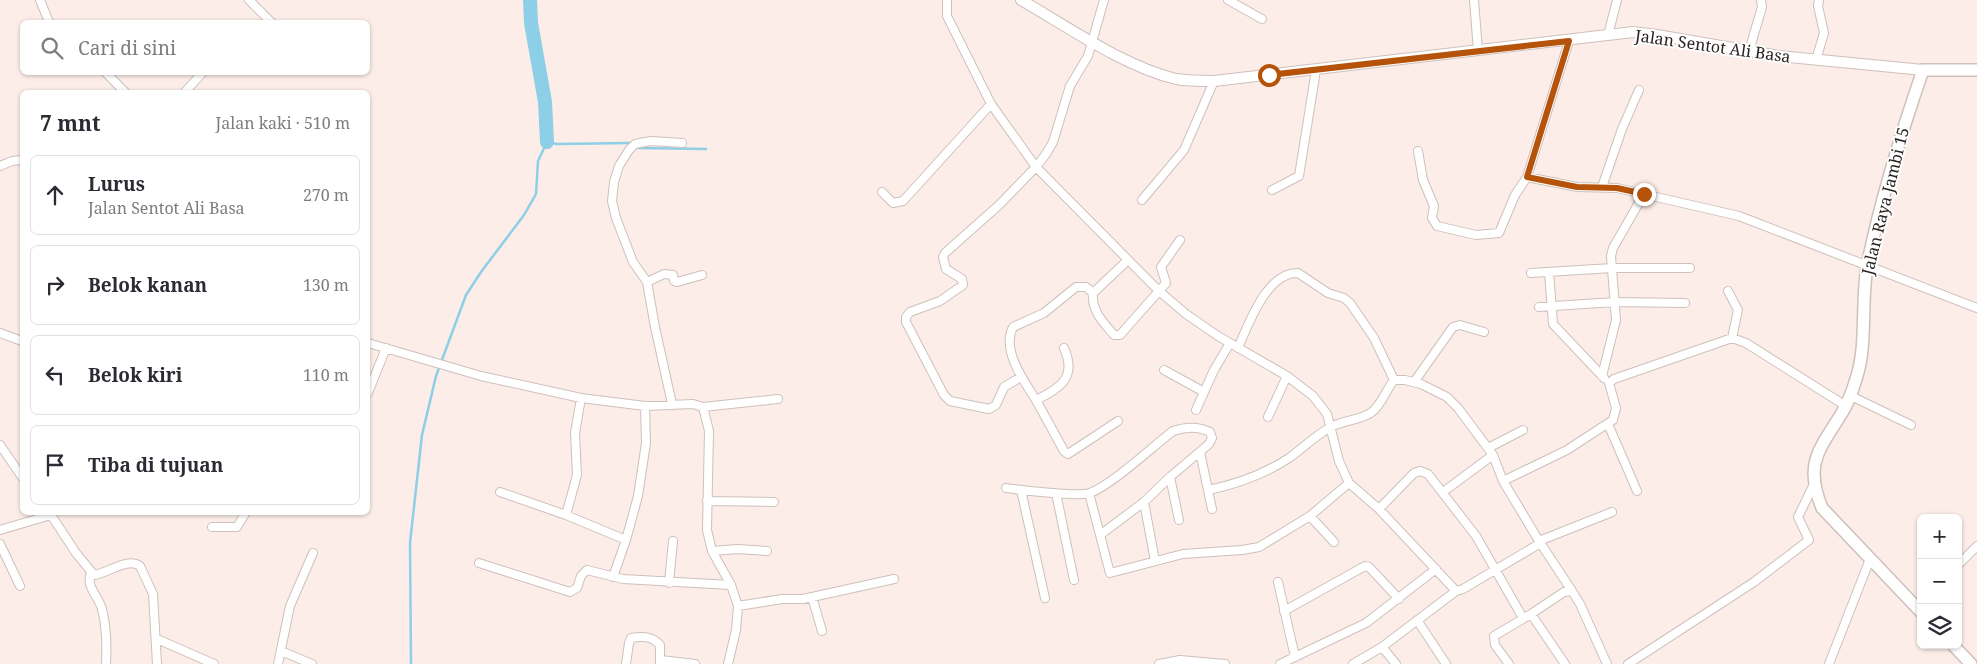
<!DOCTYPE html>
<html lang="id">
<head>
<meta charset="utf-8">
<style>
  body { margin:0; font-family:"Noto Serif",serif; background:#f7f7f7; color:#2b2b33 }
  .controls { position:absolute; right:15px; bottom:15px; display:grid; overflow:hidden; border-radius:8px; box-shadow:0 1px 4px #0004 }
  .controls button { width:45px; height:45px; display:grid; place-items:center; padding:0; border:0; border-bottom:1px solid #e1e1e2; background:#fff; color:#2b2b33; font:25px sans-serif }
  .stop { position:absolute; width:15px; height:15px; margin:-11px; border:4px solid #b45309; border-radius:50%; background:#fff }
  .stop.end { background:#b45309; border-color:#fff; box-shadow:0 1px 5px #0008 }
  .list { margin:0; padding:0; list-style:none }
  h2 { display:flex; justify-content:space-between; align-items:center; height:65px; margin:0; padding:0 20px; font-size:21px }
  h2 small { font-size:16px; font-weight:400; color:#7c7c81 }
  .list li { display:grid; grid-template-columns:32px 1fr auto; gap:15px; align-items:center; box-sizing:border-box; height:80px; margin:0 10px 10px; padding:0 10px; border:1px solid #e1e1e2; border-radius:8px }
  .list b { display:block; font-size:19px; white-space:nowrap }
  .list p { margin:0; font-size:16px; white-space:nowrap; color:#7c7c81 }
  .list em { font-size:16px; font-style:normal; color:#7c7c81 }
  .icon { flex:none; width:28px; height:28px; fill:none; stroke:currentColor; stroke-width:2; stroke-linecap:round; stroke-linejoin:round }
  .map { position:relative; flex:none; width:1977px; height:664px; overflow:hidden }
  .search { position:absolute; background:#fff; box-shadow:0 1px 4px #0004; left:20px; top:20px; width:350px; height:55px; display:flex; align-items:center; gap:12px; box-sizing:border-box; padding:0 18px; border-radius:8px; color:#7c7c81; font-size:19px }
  .panel { position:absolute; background:#fff; box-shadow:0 1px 4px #0004; left:20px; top:90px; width:350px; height:425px; border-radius:8px }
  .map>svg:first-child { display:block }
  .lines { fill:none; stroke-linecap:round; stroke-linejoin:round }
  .stream { stroke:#8dcfe6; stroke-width:2.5 }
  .river { stroke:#8dcfe6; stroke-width:14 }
  .minor-casing { stroke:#cec0bb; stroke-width:10 }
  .major-casing { stroke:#cec0bb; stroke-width:12 }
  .highway-casing { stroke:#cec0bb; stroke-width:14 }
  .minor { stroke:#fff; stroke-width:8 }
  .major { stroke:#fff; stroke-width:10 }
  .highway { stroke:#fff; stroke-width:11 }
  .route { stroke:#b45309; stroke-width:6 }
  .labels { text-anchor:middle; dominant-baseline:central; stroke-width:4; stroke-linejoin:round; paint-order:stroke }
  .street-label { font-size:16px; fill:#282321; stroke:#fefefe }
</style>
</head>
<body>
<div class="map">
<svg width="1977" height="664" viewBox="0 0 1977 664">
  <rect width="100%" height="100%" fill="#fcede8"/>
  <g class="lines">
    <path class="stream" d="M638 148 706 149
      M411 664 410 543 422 435 436 376 466 295 481 272 524 215 536 194 538 161 547 142 557 144 630 143"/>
    <path class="river" d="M530 0 531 23 545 102 547 142"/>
    <g class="minor-casing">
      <path id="minor" d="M40 0 49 22
        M249 0 271 22
        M947 0V16L991 104 1036 167 1159 291 1186 314 1218 336 1287 376 1313 396 1327 414 1339 461 1349 483 1379 509 1456 591 1463 589 1539 544V541L1503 481 1493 455 1458 408 1447 397 1421 384 1405 380H1394C1386 390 1382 404 1372 412 1360 421 1342 420 1329 428 1315 436 1303 448 1289 458 1263 475 1238 484 1208 490
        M1228 0 1262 19
        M1474 0 1478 51
        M1608 35 1617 0
        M1749 51 1762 7 1761 0
        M1816 60 1824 33 1818 6 1819 0
        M105 72 125 92
        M185 92 203 72
        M1418 151 1423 180 1434 206 1432 218 1437 226 1476 235 1499 233 1515 195 1527 177 1569 41
        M0 166 12 161 22 160
        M1527 177 1577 187 1617 188 1739 216 1977 308
        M1602 187 1622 129 1639 90
        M1272 190 1299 176 1316 70
        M882 192 893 203 903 201 991 104
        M1142 200 1184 150 1214 81
        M1549 272 1553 324 1604 378
        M1531 273 1612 268H1690
        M647 282 664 274 673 275 674 281 677 282 702 275
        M1728 291 1738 310 1732 338
        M1093 293C1091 311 1104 323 1114 335H1120L1166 283 1161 267 1180 240
        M1539 307 1615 302 1685 303
        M0 333 22 341
        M368 343 481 376 581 398 645 406 693 404 703 407 709 431 707 530 712 551 731 585 738 606 736 630 728 664
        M1064 348C1077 377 1061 388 1036 400 1024 381 1001 350 1013 327L1044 313 1076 287H1086L1093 293 1128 260
        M1238 348C1249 323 1267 272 1298 273L1328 293 1344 298 1350 303 1374 338 1394 380
        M1164 370 1204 392
        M1602 376 1616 320 1611 256 1613 248 1644 194
        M1021 377 1004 387 996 405 989 409 950 401 944 395 906 322V317L910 312 940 301 963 285 962 279 946 269 943 257 945 253 999 205 1036 167 1046 154 1053 142 1070 86 1088 56 1104 0
        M1414 382 1453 327 1460 325 1484 332
        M368 393 386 348
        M1851 396 1911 425
        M1036 400 1064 451 1068 454 1118 421
        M672 404 655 327 647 282 633 262 616 218 612 201 614 182 619 166 629 150 635 144 651 141 682 143
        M703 407 778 399
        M1196 410 1214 370 1230 343
        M1268 417 1287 376
        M1608 424 1637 491
        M0 445 22 477
        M1488 448 1523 430
        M1200 452 1212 509
        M1170 477 1179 520
        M1503 481 1567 450 1613 420 1616 408 1609 383 1614 379 1732 338 1746 343 1846 406
        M1006 488C1022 490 1077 497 1090 493 1113 484 1152 447 1173 431 1185 427 1198 426 1210 432L1212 438 1209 444 1170 477 1144 502 1100 535
        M1021 490 1045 598
        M500 492 566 515 626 540
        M1443 492 1493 455
        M1056 493 1074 580
        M1089 493 1110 573 1183 554 1242 550 1259 547 1310 516 1349 483
        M707 501 774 502
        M1144 502 1155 561
        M1379 509 1414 473 1420 471 1428 474 1476 536 1523 618
        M49 512 76 553 94 575C108 573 128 557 140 566L153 594 157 664
        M566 515 577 475 575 433 581 398
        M1310 516 1334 542
        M212 527H237L246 512
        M0 530 51 515
        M0 544 20 586
        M712 551 738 549 767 551
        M479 563 570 592 577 588 581 576 587 570 623 579 731 585
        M1958 565 1977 546
        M91 573C85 586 99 597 102 609 107 628 107 645 106 664
        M613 577 626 540 638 496 646 443 645 406
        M1278 582 1295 657
        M669 583 673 541
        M1572 591 1539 541 1612 512
        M812 597 822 631
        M738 606 782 599H803L894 579
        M1284 611 1365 566 1369 567 1399 599
        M1531 614 1565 664
        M1417 620 1446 664
        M157 639 214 664
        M1382 647 1396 664
        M281 651 312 664
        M661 660 695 664
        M278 664 290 606 313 553
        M626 664 629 643 631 638C643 636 652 636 660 645V664
        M1159 664 1180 660 1225 664
        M1280 664 1366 623 1436 569
        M1353 664 1382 647 1456 591
        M1509 664 1495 645 1494 636 1531 614 1564 592 1572 591 1580 604 1607 664
        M1628 664 1754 582 1809 540 1798 517 1814 484
        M1829 664 1870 559"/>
    </g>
    <g class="major-casing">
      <path id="major" d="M1021 0C1068 27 1123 66 1176 79 1188 81 1202 81 1214 81L1633 32 1657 35 1779 56 1923 70"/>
    </g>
    <g class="highway-casing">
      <path id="highway" d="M1921 612 1822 508C1803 462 1821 448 1843 411 1850 400 1853 388 1857 376 1867 344 1861 301 1867 267 1880 200 1901 134 1923 70H1977
        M1953 645 1971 664"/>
    </g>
    <use href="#minor" class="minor"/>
    <use href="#major" class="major"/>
    <use href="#highway" class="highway"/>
  </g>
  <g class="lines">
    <path class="route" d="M1269 75 1569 41 1527 177 1577 187 1617 188 1644 194"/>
  </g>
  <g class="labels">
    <g class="street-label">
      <text transform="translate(1713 46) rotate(8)">Jalan Sentot Ali Basa</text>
      <text transform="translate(1885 201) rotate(-76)">Jalan Raya Jambi 15</text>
    </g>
  </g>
</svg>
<div class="controls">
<button>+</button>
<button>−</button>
<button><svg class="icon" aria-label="layers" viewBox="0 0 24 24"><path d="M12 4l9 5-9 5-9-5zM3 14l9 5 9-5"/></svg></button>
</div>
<div class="stop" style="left:1269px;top:75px"></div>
<div class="stop end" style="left:1644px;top:194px"></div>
<div class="search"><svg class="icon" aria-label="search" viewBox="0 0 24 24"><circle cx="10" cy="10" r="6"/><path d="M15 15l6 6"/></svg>Cari di sini</div>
<section class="panel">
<h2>7 mnt<small>Jalan kaki · 510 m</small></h2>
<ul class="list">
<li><svg class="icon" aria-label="ahead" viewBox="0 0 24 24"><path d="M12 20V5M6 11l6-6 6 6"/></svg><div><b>Lurus</b><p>Jalan Sentot Ali Basa</p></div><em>270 m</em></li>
<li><svg class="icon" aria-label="right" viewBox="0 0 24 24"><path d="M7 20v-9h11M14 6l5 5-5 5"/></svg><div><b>Belok kanan</b></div><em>130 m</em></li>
<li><svg class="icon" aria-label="left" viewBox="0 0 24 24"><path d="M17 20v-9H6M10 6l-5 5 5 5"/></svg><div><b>Belok kiri</b></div><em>110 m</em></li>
<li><svg class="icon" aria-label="arrive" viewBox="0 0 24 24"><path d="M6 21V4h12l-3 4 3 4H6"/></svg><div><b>Tiba di tujuan</b></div></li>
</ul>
</section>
</div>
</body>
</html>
